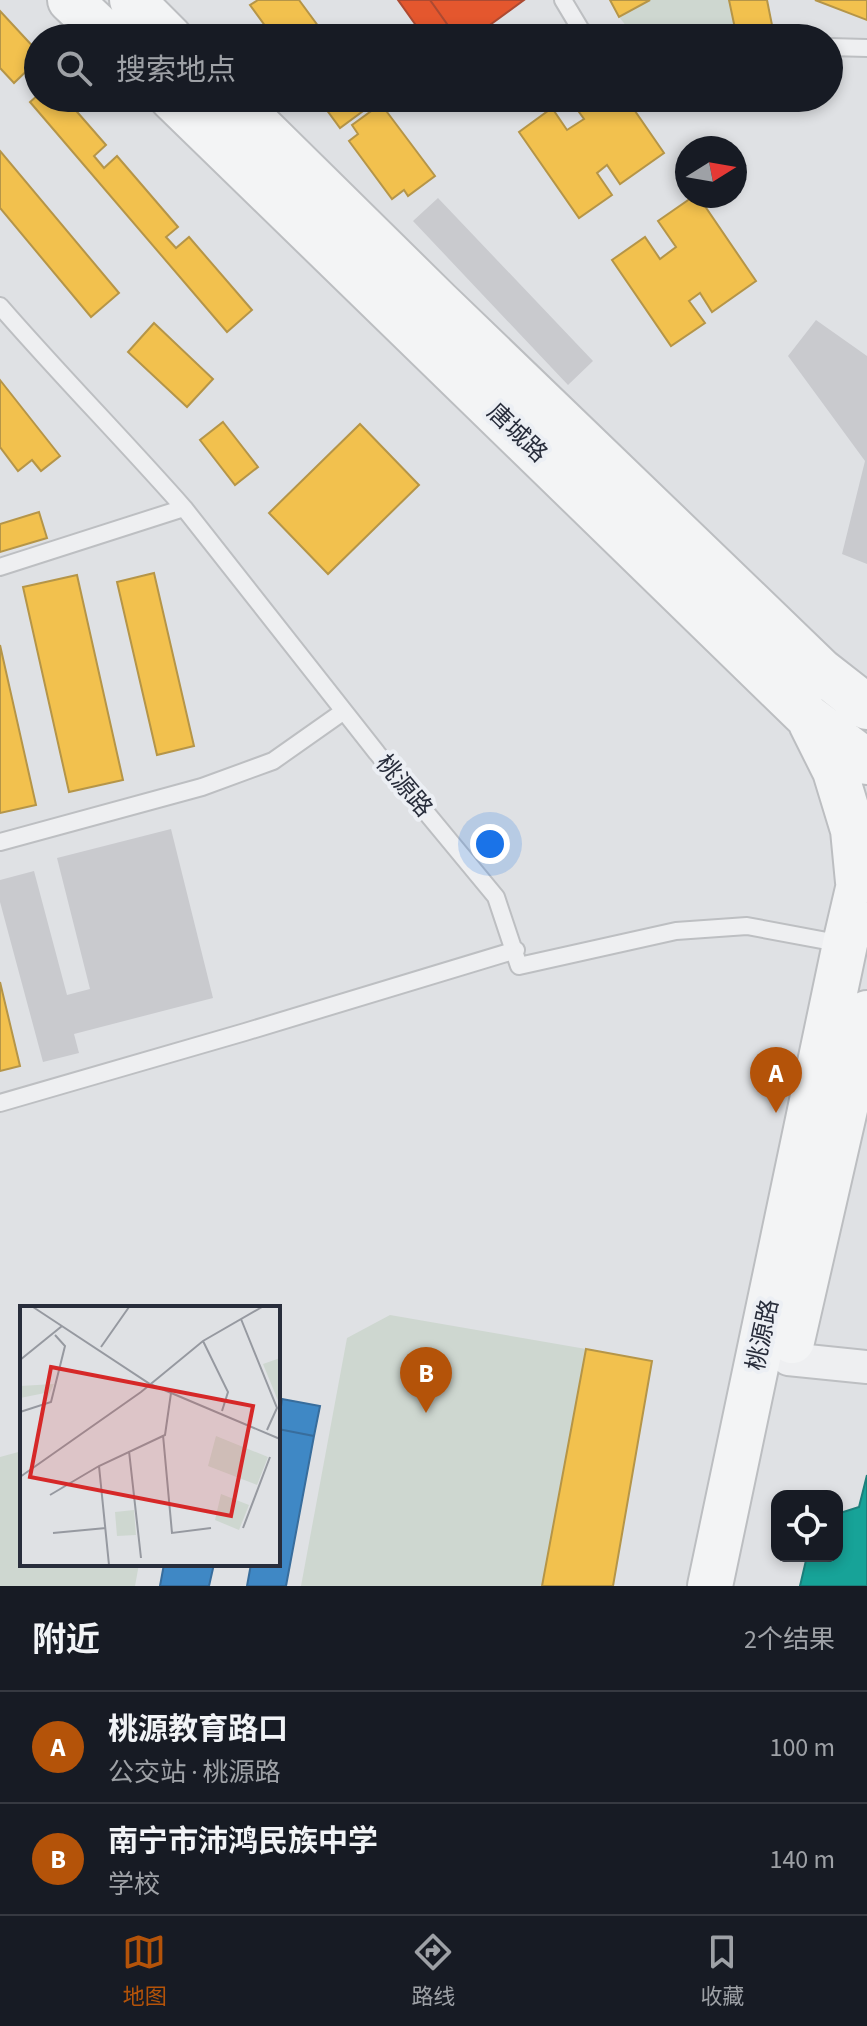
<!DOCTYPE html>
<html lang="zh">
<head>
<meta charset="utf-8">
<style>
  body { margin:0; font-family:"Source Sans 3","Noto Sans SC",sans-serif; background:#20242c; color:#f1f3f6 }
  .controls { position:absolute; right:24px; bottom:24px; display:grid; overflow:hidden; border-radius:16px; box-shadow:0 4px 12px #0003 }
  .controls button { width:72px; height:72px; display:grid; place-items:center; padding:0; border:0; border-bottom:2px solid #363941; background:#171b24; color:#f1f3f6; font:40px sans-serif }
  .compass { position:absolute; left:675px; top:136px; width:72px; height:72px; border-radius:50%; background:#171b24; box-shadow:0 4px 12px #0003; rotate:79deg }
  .you { position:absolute; left:490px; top:844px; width:28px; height:28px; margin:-20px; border:6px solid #fff; border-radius:50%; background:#1a73e8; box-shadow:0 0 0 12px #1a73e833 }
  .badge { display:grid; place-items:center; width:52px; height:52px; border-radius:50%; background:#b45309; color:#fff; font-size:26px; font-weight:700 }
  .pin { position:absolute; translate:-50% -66px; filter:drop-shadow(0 2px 4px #0008) }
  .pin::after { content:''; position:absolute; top:42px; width:28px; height:24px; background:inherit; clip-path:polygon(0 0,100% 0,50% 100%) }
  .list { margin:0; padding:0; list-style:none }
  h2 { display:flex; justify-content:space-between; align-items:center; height:104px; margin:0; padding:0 32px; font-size:34px }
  h2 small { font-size:26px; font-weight:400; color:#9ea1a6 }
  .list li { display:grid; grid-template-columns:52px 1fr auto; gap:24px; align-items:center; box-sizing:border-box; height:112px; padding:0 32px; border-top:2px solid #363941 }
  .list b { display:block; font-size:30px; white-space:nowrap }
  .list p { margin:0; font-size:26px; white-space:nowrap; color:#9ea1a6 }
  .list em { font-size:26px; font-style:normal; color:#9ea1a6 }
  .icon { flex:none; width:44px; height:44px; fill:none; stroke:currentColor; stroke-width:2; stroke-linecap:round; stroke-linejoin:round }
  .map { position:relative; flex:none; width:867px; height:1586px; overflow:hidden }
  .search { position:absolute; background:#171b24; box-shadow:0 4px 12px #0003; left:24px; right:24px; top:24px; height:88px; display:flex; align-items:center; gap:20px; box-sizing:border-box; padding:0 28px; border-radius:44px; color:#9ea1a6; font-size:30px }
  .sheet { height:328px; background:#171b24 }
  nav { display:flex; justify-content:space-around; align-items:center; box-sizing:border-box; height:112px; border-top:2px solid #363941; background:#171b24; font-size:22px; color:#9ea1a6 }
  nav a { display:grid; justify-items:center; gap:4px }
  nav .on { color:#b45309 }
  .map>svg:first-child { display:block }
  .green { fill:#ced7d0 }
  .homes { fill:#f2c14e; stroke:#b59548; stroke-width:2 }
  .shops { fill:#e4572e; stroke:#ac4a32; stroke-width:2 }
  .schools { fill:#3f88c5; stroke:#386d9c; stroke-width:2 }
  .public { fill:#17a398; stroke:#1c807c; stroke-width:2 }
  .building { fill:#c9cace }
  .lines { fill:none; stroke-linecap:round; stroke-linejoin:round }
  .service-casing { stroke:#bdbfc2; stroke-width:20 }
  .minor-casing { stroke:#bdbfc2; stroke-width:36 }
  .primary-casing { stroke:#bcbec1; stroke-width:48 }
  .service { stroke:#eeeff1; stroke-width:16 }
  .minor { stroke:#eeeff1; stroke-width:32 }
  .primary { stroke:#f3f4f5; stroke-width:44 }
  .labels { text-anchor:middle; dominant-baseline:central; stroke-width:8; stroke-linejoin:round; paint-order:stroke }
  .street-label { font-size:24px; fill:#282d3b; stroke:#eceff4 }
  .inset-road { fill:none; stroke:#9699a0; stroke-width:2 }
  .view { fill:#d62828; fill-opacity:0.15; stroke:#d62828; stroke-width:4 }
  .inset-edge { fill:none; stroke:#282d3b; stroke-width:4 }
</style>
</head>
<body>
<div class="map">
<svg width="867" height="1586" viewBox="0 0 867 1586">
  <rect width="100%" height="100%" fill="#dfe1e4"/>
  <path class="green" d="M650 0H729L737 38H636L619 17Z
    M390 1315 586 1349 542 1586H301L347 1338Z
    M22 1451V1564H139L135 1586H0V1457Z"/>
  <path class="homes" d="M258 0H299L327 38H274L250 5Z
    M610 0H650L619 17Z
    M729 0H767L773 30 737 38Z
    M815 0H867V20Z
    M0 11 38 52V60L14 83 0 68Z
    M38 95V98H65L106 145 94 156 104 168 117 156 178 227 166 237 176 248 189 237 252 310 227 332 30 102Z
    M318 98H371L374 103 340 128Z
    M569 98H626L664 153 620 184 607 165 597 173 612 195 579 218 519 132 552 108 567 130 584 119Z
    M381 104 435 176 408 196 404 190 392 199 349 141 358 134 352 125Z
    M0 151 119 293 91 317 0 208Z
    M694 196H698L756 281 712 312 700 293 689 301 705 323 671 346 612 260 645 237 660 259 676 247 658 221Z
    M154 323 213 379 187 407 128 352Z
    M0 380 60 456 41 471 32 460 18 471 0 447Z
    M223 422 258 467 235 485 200 440Z
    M360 424 419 485 328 574 269 513Z
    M39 512 47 538 0 552V524Z
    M154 573 194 746 157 755 117 582Z
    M77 575 123 780 69 792 23 587Z
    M0 645 36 805 0 813Z
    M0 982 20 1066 0 1071Z
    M586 1349 652 1361 613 1586H542Z"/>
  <path class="shops" d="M398 0H430L457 38H425Z
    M430 0H524L472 38H457Z"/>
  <path class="schools" d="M282 1399 320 1406 314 1436 278 1429Z
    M278 1429 314 1436 286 1586H247L251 1564H278Z
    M164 1564H214L209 1586H160Z"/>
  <path class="public" d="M867 1475V1586H800L807 1556H837V1514L859 1507Z"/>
  <path class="building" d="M438 198 593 361 568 385 413 221Z
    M816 320 867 356V564L842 554 865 461 788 356Z
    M171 829 213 998 74 1034 79 1053 43 1062 0 902V880L34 871 67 995 90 989 57 858Z"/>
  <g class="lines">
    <g class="service-casing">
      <path id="service" d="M563 0 581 30 592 38
        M829 47 867 48
        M0 306C60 375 124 440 184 508
        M0 567 184 508 377 753 496 897 519 966 676 931 747 926 843 944
        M0 842 202 787 273 761 344 711
        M0 1103 245 1032 516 950"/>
    </g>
    <g class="minor-casing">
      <path id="minor" d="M788 1359 867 1367"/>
    </g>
    <g class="primary-casing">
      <path id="primary" d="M70 0 110 38
        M132 0 170 38
        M172 98 808 717 867 762
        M231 98 438 302 821 671 867 707
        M811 723 835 771 853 830 858 882
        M792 1341 867 1013
        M710 1586 845 944 867 850"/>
    </g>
    <use href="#service" class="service"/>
    <use href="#minor" class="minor"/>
    <use href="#primary" class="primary"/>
  </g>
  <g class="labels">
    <g class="street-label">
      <text transform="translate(517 433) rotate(44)">唐城路</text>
      <text transform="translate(404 786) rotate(50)">桃源路</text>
      <text transform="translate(763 1335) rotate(-78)">桃源路</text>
    </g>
  </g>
  <g transform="translate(20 1306)">
    <rect width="260" height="260" fill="#dfe1e4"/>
    <path d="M260 52V97H259L243 58ZM34 78 27 93 25 87 0 92V80ZM196 130 248 151 237 179 188 160ZM201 188 229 199 219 224 195 214ZM114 204 116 229 97 230 95 206Z" fill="#ced7d0"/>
    <path class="inset-road" d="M13 1 130 78 260 133M221 13 257 102 247 124M183 35 208 86 202 105M81 41 109 1M0 54 42 20M0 106 31 96 45 40 35 29M143 129 152 227 191 222M109 145 121 252M0 171 121 86 183 35 242 1M30 189 79 160M223 222 250 151M33 227 86 222M89 259 79 160 145 129 151 87"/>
    <path class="view" d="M31 61 233 100 211 210 10 171Z"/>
    <rect width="260" height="260" class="inset-edge"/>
  </g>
</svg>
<div class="controls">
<button><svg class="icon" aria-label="locate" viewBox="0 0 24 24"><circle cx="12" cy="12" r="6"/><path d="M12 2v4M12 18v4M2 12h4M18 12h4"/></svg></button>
</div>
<svg class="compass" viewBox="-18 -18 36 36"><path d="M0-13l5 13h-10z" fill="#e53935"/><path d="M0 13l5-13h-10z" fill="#9ea1a6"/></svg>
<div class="you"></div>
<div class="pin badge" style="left:776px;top:1113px">A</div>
<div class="pin badge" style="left:426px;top:1413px">B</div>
<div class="search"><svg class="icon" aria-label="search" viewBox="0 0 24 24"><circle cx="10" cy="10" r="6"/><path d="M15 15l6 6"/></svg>搜索地点</div>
</div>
<section class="sheet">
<h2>附近<small>2个结果</small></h2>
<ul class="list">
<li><span class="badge">A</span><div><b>桃源教育路口</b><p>公交站 · 桃源路</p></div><em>100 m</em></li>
<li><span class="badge">B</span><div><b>南宁市沛鸿民族中学</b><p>学校</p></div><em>140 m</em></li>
</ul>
</section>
<nav>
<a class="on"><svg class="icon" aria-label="map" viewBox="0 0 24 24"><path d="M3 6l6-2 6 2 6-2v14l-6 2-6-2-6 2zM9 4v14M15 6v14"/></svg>地图</a>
<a><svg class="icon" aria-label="directions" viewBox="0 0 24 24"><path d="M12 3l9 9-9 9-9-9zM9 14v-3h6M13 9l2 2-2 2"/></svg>路线</a>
<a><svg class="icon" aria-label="saved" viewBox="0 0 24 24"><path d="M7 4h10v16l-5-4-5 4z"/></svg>收藏</a>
</nav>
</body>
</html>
